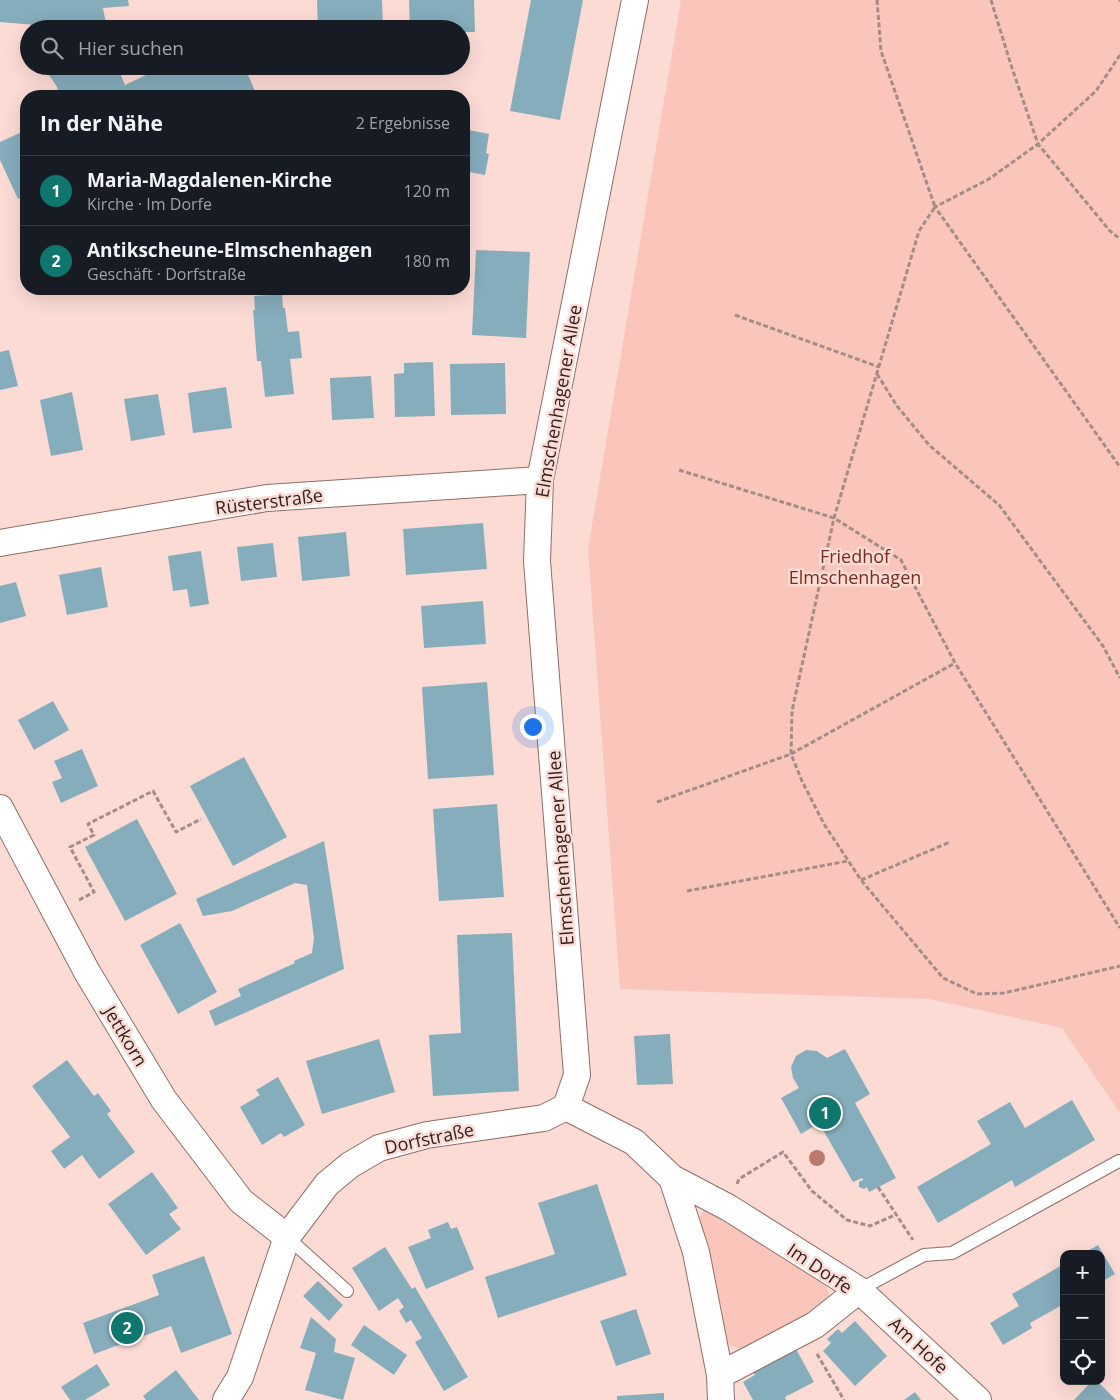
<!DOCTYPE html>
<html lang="de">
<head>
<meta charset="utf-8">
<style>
  body { margin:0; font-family:"Open Sans",sans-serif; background:#20242c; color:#f1f3f6 }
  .controls { position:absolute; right:15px; bottom:15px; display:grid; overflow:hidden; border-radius:10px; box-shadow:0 5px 20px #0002 }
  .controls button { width:45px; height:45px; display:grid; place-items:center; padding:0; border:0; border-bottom:1px solid #363941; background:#171b24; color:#f1f3f6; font:25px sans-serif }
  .you { position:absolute; left:532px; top:726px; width:18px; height:18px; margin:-12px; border:4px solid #fff; border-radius:50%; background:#1a73e8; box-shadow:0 0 0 8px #1a73e833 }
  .badge { display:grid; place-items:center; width:32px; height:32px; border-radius:50%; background:#0f766e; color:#fff; font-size:16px; font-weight:700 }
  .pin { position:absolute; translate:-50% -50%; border:2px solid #fff; box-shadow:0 1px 5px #0006 }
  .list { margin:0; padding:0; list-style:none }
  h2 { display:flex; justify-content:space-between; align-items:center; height:65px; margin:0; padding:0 20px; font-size:21px }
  h2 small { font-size:16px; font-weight:400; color:#9ea1a6 }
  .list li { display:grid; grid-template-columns:32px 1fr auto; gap:15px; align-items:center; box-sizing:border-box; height:70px; padding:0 20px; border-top:1px solid #363941 }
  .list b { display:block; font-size:19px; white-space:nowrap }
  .list p { margin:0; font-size:16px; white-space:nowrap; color:#9ea1a6 }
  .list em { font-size:16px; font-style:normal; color:#9ea1a6 }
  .icon { flex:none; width:28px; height:28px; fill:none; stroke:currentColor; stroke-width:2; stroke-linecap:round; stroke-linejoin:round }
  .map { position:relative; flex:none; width:1120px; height:1400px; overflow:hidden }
  .search { position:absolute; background:#171b24; box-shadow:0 5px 20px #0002; left:20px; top:20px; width:450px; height:55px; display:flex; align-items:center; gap:12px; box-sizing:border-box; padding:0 18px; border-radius:28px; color:#9ea1a6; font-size:19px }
  .panel { position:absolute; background:#171b24; box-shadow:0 5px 20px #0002; left:20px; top:90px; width:450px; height:205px; border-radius:20px }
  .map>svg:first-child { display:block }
  .green { fill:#fac6bc }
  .building { fill:#86adbb }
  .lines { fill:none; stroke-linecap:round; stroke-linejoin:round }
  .service-casing { stroke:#916d66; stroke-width:14 }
  .minor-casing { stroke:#916d66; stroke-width:28 }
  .path { stroke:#a58c87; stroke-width:3; stroke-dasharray:5 2.5; stroke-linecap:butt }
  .service { stroke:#fff; stroke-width:12 }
  .minor { stroke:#fff; stroke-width:26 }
  .tree { fill:#b8796f }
  .labels { text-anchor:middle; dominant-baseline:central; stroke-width:5; stroke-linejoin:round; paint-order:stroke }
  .street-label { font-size:18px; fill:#322320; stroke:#fcdbd5 }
  .park-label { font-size:18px; fill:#80281c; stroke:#fcdbd5 }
</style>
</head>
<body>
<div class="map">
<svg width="1120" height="1400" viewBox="0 0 1120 1400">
  <rect width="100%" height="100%" fill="#fcdbd5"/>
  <path class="green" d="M681 0H1120V1113L1062 1028 929 999 620 989 588 549Z
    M705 1207 824 1280 832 1303 746 1351 721 1342 697 1223Z"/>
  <path class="building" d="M0 0H128L129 6 103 8 107 29H34L35 25 0 22Z
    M317 0H382L383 29H318Z
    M409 0H474L475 32H461V29H410Z
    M531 0H583L560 120 510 111Z
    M43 66H117L125 85 165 66H244L255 91 243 96H59L57 87Z
    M464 129 489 134 486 153 489 154 485 175 464 171Z
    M26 130V195L18 199 0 160V142Z
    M476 250 530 252 526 338 472 335Z
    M282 294 283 308H285L288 332 299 331 302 358 290 359 294 394 265 397 261 361H257L253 310H255L254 296Z
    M9 350 18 386 0 390V352Z
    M433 362 435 416 395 417 394 374 404 373V363Z
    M505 363 506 414 451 415 450 364Z
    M371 376 374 418 332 420 330 378Z
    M226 387 232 428 193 433 188 393Z
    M72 392 83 450 51 456 40 400Z
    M158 394 165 435 131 441 124 399Z
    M483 523 487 569 406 575 403 529Z
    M346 532 350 576 302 581 298 537Z
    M273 543 277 577 241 581 237 547Z
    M201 551 209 604 190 607 187 589 173 591 168 556Z
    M101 567 108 607 67 615 59 575Z
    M16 582 26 616 0 623V586Z
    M483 601 486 644 424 648 421 606Z
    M487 682 494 775 428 779 422 687Z
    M53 701 69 730 34 750 18 720Z
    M82 749 98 786 61 803 52 782 62 778 54 761Z
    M244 757 287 837 233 866 190 786Z
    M497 804 504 897 439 901 433 809Z
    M137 819 177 894 125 921 85 847Z
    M324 841 344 969 215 1026 209 1011 241 996 238 989 295 963 294 961 312 953 314 938 307 885 295 883 232 911 203 916 196 899Z
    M180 923 217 992 178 1014 140 945Z
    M512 933 519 1091 433 1096 429 1035 461 1033 457 935Z
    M670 1034 673 1084 637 1085 634 1036Z
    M379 1039 395 1092 322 1114 306 1061Z
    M845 1049 870 1094 855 1103 896 1178 869 1192 867 1187 864 1189 859 1187V1182L863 1180 862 1178 853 1182 819 1123 801 1134 781 1098 799 1088 793 1078 791 1067 796 1056 806 1050 817 1051 827 1058Z
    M67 1060 94 1096 98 1093 111 1111 107 1114 135 1152 99 1179 82 1155 64 1169 51 1151 70 1137 32 1086Z
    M278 1077 305 1125 284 1137 281 1133 262 1145 240 1107 260 1095 256 1090Z
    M1072 1100 1095 1140 1015 1187 1012 1180 938 1223 917 1187 991 1144 977 1121 1010 1102 1025 1128Z
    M152 1172 178 1208 169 1214 181 1229 146 1255 108 1204Z
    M597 1184 627 1275 498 1318 485 1277 555 1254 538 1203Z
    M448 1222 451 1229 457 1227 474 1269 426 1289 408 1247 431 1238 428 1230Z
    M1098 1245 1115 1274 1101 1282V1254H1082Z
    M385 1247 412 1289 415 1287 468 1377 444 1391 415 1342 422 1338 411 1320 406 1323 399 1311 404 1307 398 1298 379 1311 352 1268Z
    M204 1256 232 1334 181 1353 171 1326 94 1354 83 1323 159 1295 152 1275Z
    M1064 1264V1304L1030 1323 1032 1328 1003 1345 990 1323 1019 1306 1012 1294Z
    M318 1281 343 1305 329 1321 303 1296Z
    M636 1309 651 1354 616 1366 600 1321Z
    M311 1317 336 1339 334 1352 355 1358 343 1400 305 1390 316 1353 300 1348Z
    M855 1321 887 1356 855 1386 823 1351 831 1343 827 1339 838 1329 842 1333Z
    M364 1325 407 1355 394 1375 351 1345Z
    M796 1349 814 1382 785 1397 786 1400H753L743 1382 755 1375 753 1372Z
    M97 1364 110 1385 85 1400H70L61 1387Z
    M176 1370 199 1400H146L143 1396Z
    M1092 1381H1097L1116 1400H1074Z
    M915 1392 921 1400H904Z
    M664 1393V1400H617V1396Z"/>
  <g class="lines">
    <g class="service-casing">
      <path id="service" d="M287 1237 347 1291
        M859 1290 924 1255 952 1253 1119 1161"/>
    </g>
    <g class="minor-casing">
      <path id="minor" d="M0 543 267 498 540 480
        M0 808 87 972 164 1100 241 1201 287 1237
        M566 1107 634 1142 672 1178 696 1252 720 1375 721 1400
        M672 1178 729 1208 859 1290 815 1325 720 1375
        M859 1290 978 1400
        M226 1400 240 1377 287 1237 327 1184 350 1165 379 1148 427 1135 544 1118 566 1107 577 1075 537 561 540 480 635 0"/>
    </g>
    <path class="path" d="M877 0 881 51 935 207 919 231 834 518 792 711 791 754 802 781 824 824 861 880 943 978 977 994 1004 993 1120 966
      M991 0 1011 65 1038 144 1110 231 1120 239
      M1119 0 1120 1
      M1120 55 1096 91 1038 144 989 179 935 207 1120 467
      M735 315 879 367
      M877 374 897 406 929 445 999 505 1103 646 1120 678
      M679 470 834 518 901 560 955 663 1120 928
      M657 802 791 754 955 663
      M861 880 950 842
      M687 891 848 861
      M79 900 94 892 70 847 94 835 88 824 153 791 176 832 201 819
      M737 1184 739 1179 783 1152 812 1191 847 1220 870 1226 895 1215
      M878 1187 913 1240
      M817 1354 844 1400"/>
    <use href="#service" class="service"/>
    <use href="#minor" class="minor"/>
  </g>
  <circle class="tree" cx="817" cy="1158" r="8"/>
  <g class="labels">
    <g class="street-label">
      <text transform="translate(558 401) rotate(-80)">Elmschenhagener Allee</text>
      <text transform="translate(269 501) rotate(-7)">Rüsterstraße</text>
      <text transform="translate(560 848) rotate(-94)">Elmschenhagener Allee</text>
      <text transform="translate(126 1036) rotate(59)">Jettkorn</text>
      <text transform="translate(429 1138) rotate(-12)">Dorfstraße</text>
      <text transform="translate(820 1268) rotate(34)">Im Dorfe</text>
      <text transform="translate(919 1345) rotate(43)">Am Hofe</text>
    </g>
    <g class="park-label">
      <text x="855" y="556">Friedhof<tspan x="855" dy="21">Elmschenhagen</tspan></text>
    </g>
  </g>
</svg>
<div class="controls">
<button>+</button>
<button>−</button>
<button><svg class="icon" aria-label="locate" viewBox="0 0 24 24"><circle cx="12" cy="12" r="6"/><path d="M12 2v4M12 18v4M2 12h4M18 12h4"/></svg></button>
</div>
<div class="you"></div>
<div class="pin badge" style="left:825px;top:1113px">1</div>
<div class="pin badge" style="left:127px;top:1328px">2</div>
<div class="search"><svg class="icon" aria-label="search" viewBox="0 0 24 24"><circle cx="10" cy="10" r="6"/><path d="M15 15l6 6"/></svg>Hier suchen</div>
<section class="panel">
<h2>In der Nähe<small>2 Ergebnisse</small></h2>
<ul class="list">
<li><span class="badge">1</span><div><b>Maria-Magdalenen-Kirche</b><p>Kirche · Im Dorfe</p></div><em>120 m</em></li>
<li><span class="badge">2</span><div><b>Antikscheune-Elmschenhagen</b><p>Geschäft · Dorfstraße</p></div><em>180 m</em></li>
</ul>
</section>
</div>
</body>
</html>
